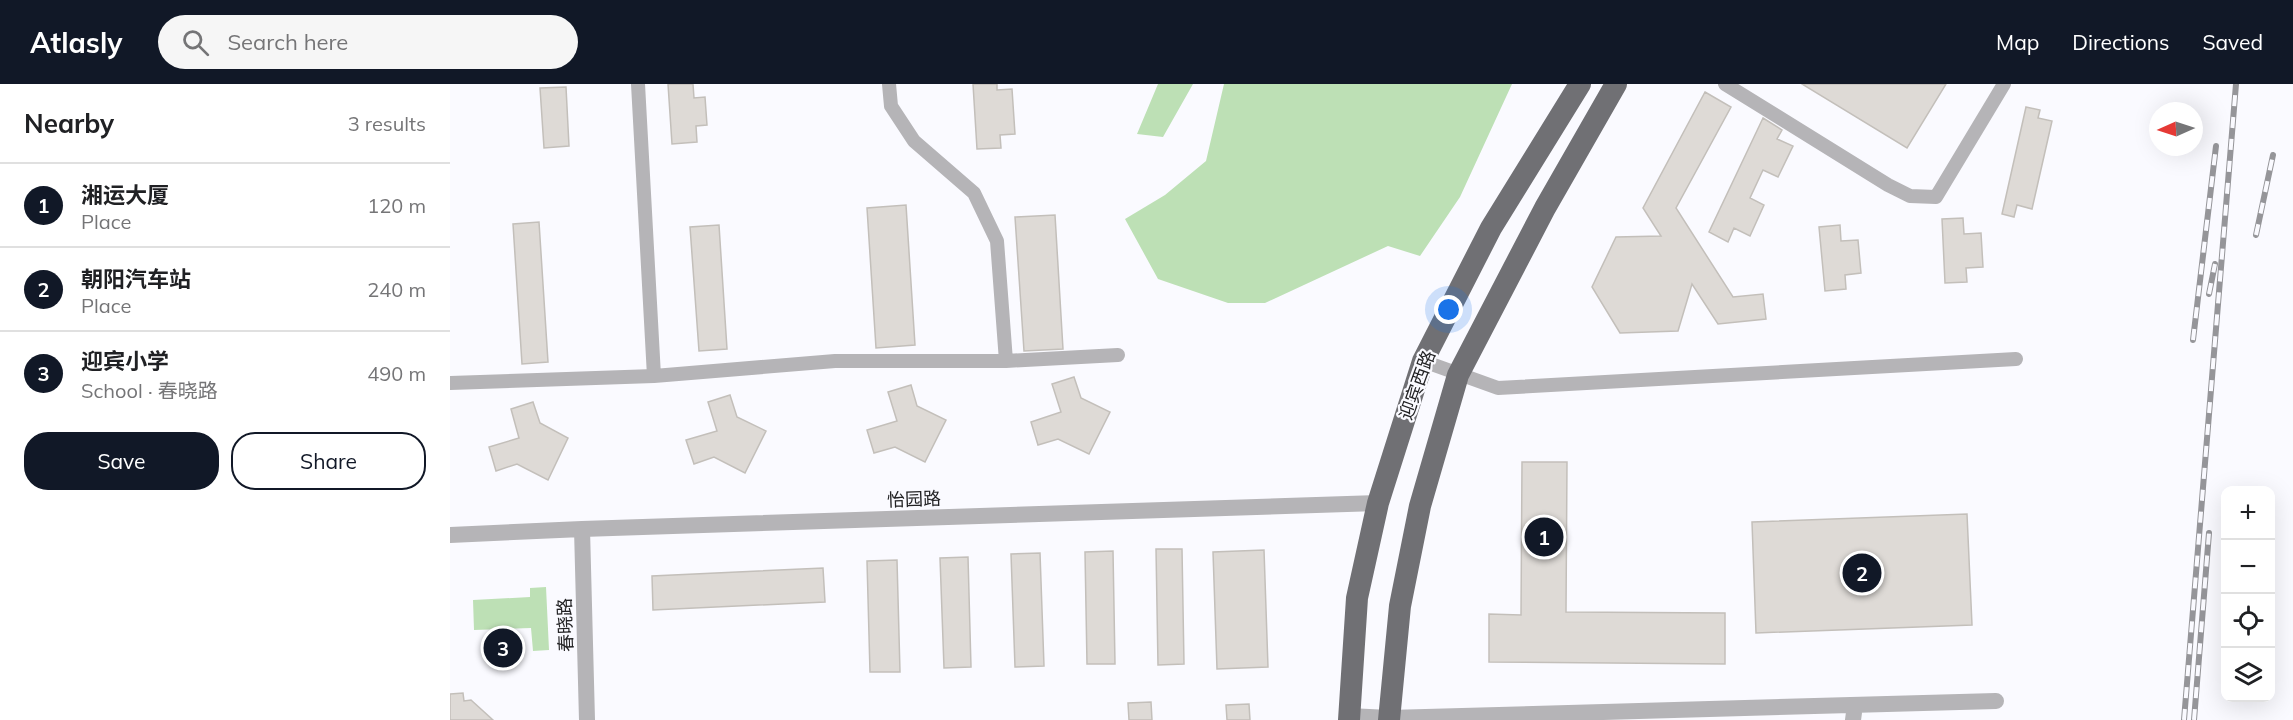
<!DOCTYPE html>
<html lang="en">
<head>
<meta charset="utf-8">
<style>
  body { margin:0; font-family:Mulish,"Noto Sans SC",sans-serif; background:#f6f6f6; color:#202124 }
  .controls { position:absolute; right:18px; bottom:18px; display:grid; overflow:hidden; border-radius:12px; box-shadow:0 6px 24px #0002 }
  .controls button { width:54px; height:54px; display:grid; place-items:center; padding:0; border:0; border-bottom:2px solid #e0e0e0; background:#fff; color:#202124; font:30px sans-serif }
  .compass { position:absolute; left:1699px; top:18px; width:54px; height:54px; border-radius:50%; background:#fff; box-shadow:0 6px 24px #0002; rotate:267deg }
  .you { position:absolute; left:999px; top:226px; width:21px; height:21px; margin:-15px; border:4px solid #fff; border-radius:50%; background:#1a73e8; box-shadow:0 0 0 9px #1a73e833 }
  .badge { display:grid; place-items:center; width:39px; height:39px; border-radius:50%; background:#111827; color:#fff; font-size:20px; font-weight:700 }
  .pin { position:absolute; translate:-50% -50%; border:3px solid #fff; box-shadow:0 2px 6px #0006 }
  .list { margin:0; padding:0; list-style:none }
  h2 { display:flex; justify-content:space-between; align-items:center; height:78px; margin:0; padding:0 24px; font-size:26px }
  h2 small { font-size:20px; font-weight:400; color:#757577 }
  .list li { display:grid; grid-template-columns:39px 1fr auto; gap:18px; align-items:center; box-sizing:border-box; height:84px; padding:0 24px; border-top:2px solid #e0e0e0 }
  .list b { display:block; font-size:22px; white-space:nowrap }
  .list p { margin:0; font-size:20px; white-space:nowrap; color:#757577 }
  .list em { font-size:20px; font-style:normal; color:#757577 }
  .actions { display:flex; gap:12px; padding:18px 24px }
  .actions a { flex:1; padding:14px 0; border:2px solid #111827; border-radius:24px; text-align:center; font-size:21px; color:#111827 }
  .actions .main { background:#111827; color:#fff }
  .icon { flex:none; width:33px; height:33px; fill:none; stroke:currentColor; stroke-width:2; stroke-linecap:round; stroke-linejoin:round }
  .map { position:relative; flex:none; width:1843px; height:636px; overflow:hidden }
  header { display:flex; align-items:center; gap:36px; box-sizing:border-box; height:84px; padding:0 30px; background:#111827; color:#fff }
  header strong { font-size:28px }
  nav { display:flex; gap:33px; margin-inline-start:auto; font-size:21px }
  .search { width:420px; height:54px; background:#f6f6f6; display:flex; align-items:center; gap:15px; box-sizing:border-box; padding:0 21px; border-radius:33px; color:#757577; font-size:22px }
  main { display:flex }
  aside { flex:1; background:#fff }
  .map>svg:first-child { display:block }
  .green { fill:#bde0b5 }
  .building { fill:#dedad6; stroke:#c3bfba; stroke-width:1.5 }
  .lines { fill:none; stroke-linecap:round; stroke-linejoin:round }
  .minor { stroke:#b5b4b7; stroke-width:14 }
  .tertiary { stroke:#b5b4b7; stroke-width:16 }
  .trunk { stroke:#707074; stroke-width:22 }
  .rail-casing { stroke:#959599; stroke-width:6 }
  .rail { stroke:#fafaff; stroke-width:4; stroke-dasharray:11; stroke-linecap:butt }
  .labels { text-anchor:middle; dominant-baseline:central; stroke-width:4.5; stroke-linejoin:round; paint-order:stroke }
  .street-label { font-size:18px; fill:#222224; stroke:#fafaff }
</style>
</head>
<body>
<header>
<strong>Atlasly</strong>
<div class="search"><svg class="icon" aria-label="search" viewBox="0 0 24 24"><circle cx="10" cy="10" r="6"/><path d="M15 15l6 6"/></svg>Search here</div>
<nav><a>Map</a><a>Directions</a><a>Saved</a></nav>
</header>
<main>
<aside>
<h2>Nearby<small>3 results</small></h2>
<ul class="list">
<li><span class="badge">1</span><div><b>湘运大厦</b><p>Place</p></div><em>120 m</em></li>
<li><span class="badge">2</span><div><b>朝阳汽车站</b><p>Place</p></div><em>240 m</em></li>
<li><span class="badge">3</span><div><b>迎宾小学</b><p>School · 春晓路</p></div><em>490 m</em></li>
</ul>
<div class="actions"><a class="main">Save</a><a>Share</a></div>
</aside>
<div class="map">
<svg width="1843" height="636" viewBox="0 0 1843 636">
  <rect width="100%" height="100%" fill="#fafaff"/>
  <path class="green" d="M708 0H743L713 53 687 50Z
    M774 0H1062L1010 113 970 172 938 162 815 219H778L708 195 675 135 715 111 756 77Z
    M96 503 99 566 83 567 81 544 24 546 23 516 80 513V504Z"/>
  <path class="building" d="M218 0H243L244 14 255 13 257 41 246 42 247 58 222 60Z
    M523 0H547V6L562 5 565 50 550 51 551 64 527 65Z
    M1352 0H1496L1457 64Z
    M116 3 119 62 94 64 90 4Z
    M1255 8 1281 23 1226 124 1283 213 1313 210 1316 235 1268 240 1242 200 1228 247 1170 249 1142 203 1166 153 1211 152 1193 124Z
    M1576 23 1590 26 1588 34 1602 37 1582 125 1567 121 1564 133 1552 130Z
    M1313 34 1332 46 1327 55 1343 62 1328 93 1313 86 1300 114 1314 121 1300 152 1284 144 1278 158 1259 148Z
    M456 121 465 261 426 264 417 124Z
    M605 131 613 265 574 267 565 133Z
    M1513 134 1514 150 1531 149 1533 183 1516 184 1517 198 1495 199 1492 135Z
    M89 138 98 278 72 280 63 140Z
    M269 141 277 265 249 267 240 143Z
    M1390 141 1391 157 1408 156 1411 189 1395 191 1396 205 1375 207 1369 143Z
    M624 293 631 314 660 328 639 370 608 355 588 361 581 338 611 328 602 300Z
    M461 301 467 322 496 336 475 378 445 363 424 369 417 346 447 337 438 308Z
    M280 311 287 333 316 347 295 389 264 373 244 380 236 356 267 347 258 318Z
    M83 318 90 339 118 354 98 396 67 380 46 387 39 363 69 354 61 325Z
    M1072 378H1117L1116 528 1275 529V580L1039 578V530L1071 531Z
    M1517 430 1522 541 1306 549 1302 438Z
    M706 465H732L734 580 708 581Z
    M814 466 818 583 767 585 763 468Z
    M663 467 665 580H637L635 468Z
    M590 469 594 582 565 583 561 470Z
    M518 473 521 583 494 584 490 474Z
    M447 476 450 588H420L417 477Z
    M373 484 375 518 203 526 202 492Z
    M13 609 14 617 21 616 43 636H0V610Z
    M701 618 702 636H679L678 619Z
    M799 620 800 636H777L776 621Z"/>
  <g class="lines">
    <path class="minor" d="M188 0 204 292 385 277H556
      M439 0 441 22 464 57 524 109 547 157 556 277 668 271
      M1275 0 1438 101 1460 112 1486 113 1554 0
      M973 277 1048 304 1566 275
      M0 299 204 292"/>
    <path class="tertiary" d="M132 445 137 636
      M0 451 132 445 928 419
      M899 632 939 634 1546 617
      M1403 636 1405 621"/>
    <path class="trunk" d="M899 636 907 514 928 419 973 277 1041 144 1130 0
      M939 636 950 522 970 422 1008 291 1095 124 1166 0"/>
    <g class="rail-casing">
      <path id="rail" d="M1806 151 1823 71
        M1759 210 1765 180
        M1743 256 1766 62
        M1734 636 1786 0
        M1744 636 1759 449"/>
    </g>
    <use href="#rail" class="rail"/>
  </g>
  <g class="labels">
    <g class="street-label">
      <text transform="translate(967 301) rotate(-70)">迎宾西路</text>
      <text transform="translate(464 415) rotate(-2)">怡园路</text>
      <text transform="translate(115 541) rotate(-92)">春晓路</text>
    </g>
  </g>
</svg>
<div class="controls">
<button>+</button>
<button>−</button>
<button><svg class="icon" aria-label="locate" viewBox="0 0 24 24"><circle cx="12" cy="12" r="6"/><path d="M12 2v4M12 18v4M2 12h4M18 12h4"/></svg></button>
<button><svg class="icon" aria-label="layers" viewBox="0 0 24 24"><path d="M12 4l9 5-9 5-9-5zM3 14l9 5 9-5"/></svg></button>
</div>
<svg class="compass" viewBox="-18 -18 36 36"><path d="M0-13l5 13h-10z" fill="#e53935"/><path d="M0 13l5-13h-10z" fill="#757577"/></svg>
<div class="you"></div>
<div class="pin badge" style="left:1094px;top:453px">1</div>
<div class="pin badge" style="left:1412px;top:489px">2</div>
<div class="pin badge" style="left:53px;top:564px">3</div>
</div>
</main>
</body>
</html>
